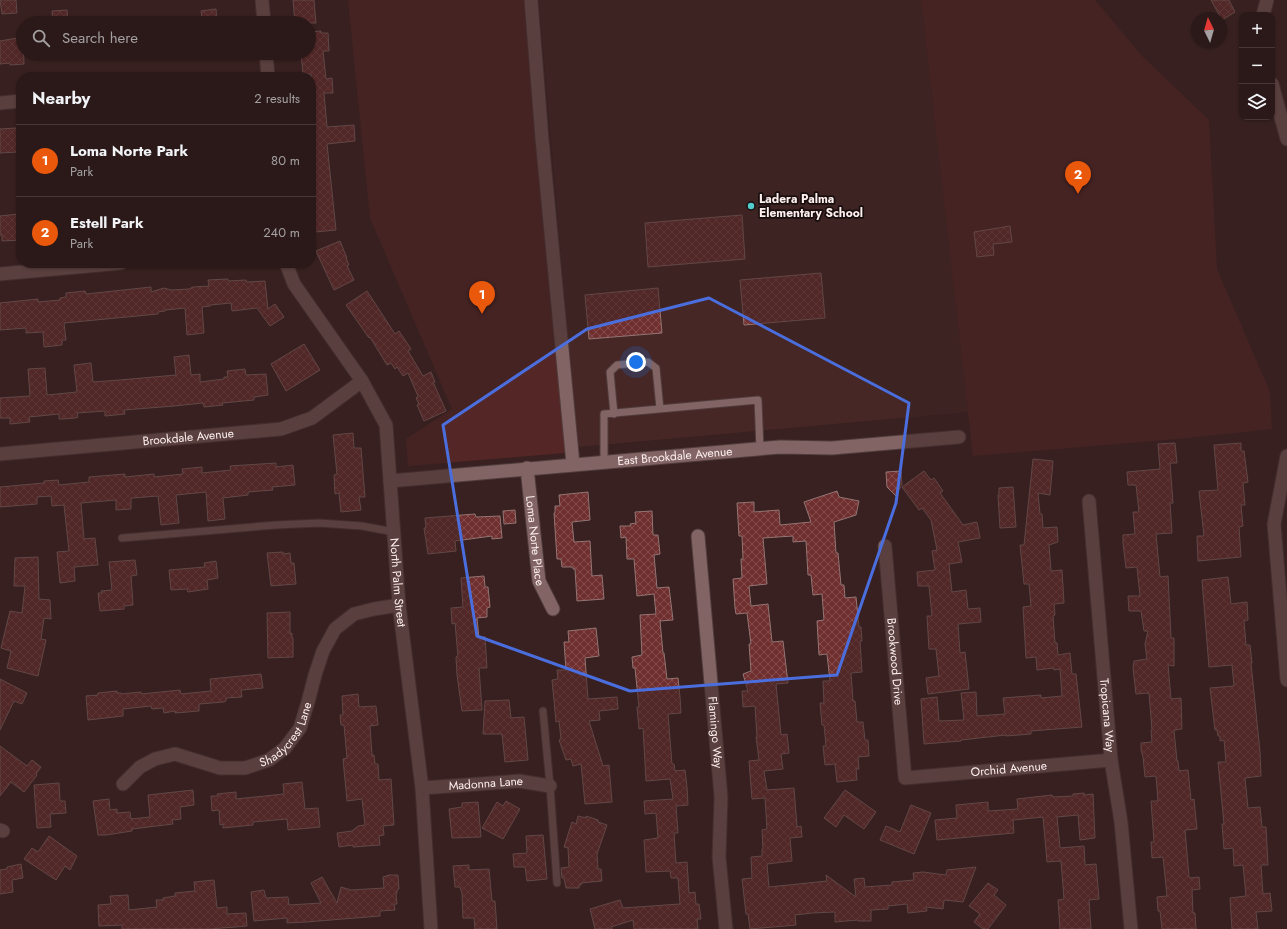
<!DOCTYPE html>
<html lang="en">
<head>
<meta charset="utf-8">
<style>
  body { margin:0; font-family:Jost,sans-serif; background:#322221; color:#f1f3f6 }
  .controls { position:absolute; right:12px; top:12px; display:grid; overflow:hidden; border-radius:8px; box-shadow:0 1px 3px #0004 }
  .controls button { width:36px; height:36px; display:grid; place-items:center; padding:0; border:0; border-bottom:1px solid #463837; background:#2a1918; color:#f1f3f6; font:20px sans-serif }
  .compass { position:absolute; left:1191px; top:12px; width:36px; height:36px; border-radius:50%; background:#2a1918; box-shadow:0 1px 3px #0004; rotate:355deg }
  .you { position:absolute; left:636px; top:362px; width:14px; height:14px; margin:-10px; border:3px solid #fff; border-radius:50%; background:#1a73e8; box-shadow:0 0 0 6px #1a73e833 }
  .badge { display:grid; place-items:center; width:26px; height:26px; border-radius:50%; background:#ea580c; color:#fff; font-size:13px; font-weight:700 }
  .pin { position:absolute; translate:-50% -33px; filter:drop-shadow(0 1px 2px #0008) }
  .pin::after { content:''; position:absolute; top:21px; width:14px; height:12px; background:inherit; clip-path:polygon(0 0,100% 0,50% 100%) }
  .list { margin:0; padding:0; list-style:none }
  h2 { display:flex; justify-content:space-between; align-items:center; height:52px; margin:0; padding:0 16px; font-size:17px }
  h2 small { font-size:13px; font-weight:400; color:#a5a0a2 }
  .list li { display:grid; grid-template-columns:26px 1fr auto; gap:12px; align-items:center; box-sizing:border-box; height:72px; padding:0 16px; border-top:1px solid #463837 }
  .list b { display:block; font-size:15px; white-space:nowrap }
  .list p { margin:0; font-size:13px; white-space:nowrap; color:#a5a0a2 }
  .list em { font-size:13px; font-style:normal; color:#a5a0a2 }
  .icon { flex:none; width:22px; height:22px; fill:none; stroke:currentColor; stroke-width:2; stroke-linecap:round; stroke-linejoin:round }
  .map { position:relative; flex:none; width:1287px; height:929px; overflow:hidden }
  .search { position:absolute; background:#2a1918; box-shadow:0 1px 3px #0004; left:16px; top:16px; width:300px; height:44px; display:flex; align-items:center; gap:10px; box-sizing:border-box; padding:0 14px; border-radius:22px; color:#a5a0a2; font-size:15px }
  .panel { position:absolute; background:#2a1918; box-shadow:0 1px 3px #0004; left:16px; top:72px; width:300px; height:196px; border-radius:16px }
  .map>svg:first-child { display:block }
  .built { fill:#462726 }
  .green { fill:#552626 }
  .building { fill:url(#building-cross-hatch); stroke:#937574 }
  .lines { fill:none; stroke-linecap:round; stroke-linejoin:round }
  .service-casing { stroke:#503c3c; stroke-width:9 }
  .minor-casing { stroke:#503c3c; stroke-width:15 }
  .service { stroke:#816463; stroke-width:7 }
  .minor { stroke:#816463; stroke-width:13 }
  .marked { fill:none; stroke:#4a6edd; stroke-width:3; stroke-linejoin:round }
  .poi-dot { fill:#53cdcb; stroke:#180e0d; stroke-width:1.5 }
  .labels { text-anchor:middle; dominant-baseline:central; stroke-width:3.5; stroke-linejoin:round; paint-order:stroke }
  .poi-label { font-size:12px; font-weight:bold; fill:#fef0ef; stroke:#180e0d; text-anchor:start }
  .street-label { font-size:12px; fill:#fef0ef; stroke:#180e0d }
</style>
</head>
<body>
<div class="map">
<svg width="1287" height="929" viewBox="0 0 1287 929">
  <defs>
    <pattern id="building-cross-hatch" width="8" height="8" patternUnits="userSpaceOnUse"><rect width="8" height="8" fill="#6f2f2f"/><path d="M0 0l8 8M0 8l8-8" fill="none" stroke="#854d4d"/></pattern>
  </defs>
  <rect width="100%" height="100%" fill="#382120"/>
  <path class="built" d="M539 0H921L968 412 578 447Z"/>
  <path class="green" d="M348 0H525L565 453 408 466 406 439 452 409 370 218Z
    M921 0H1095L1142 56 1209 120 1217 269 1270 392 1272 429 1177 439 973 456Z"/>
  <path class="building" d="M0 0H16L17 13 2 14Z
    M293 0H314L316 23H295Z
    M1211 0H1229L1235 12 1222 20Z
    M216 9 217 23H203L201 11Z
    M67 10 68 23H53L52 11Z
    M321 31V33H328L329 51H323L326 79 332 78 333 93H324L327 127 354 125 355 141 327 144 336 230 315 232 314 219H311V74H303L301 53H309V32Z
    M23 37 24 64 10 65V63L0 64V41Z
    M16 128 17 135 18 152 0 153V129Z
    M18 214 21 240 2 241V235H0V216Z
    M742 215 745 259 648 267 645 223Z
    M1010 226 1012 242 993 244 994 255 977 257 974 232Z
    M340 241 347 258H346L349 265 347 266 354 280 334 290 316 251Z
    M821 273 825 318 744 325 740 280Z
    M228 279V281L246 280 247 282 265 281 268 309 275 304 284 317 270 326 257 308 232 311 231 303 210 305V306L202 307 204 333 187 335 185 308 165 310V311L158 312V314L64 323 66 340H62V345L44 347 43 332 26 333V328L0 330V303L38 299V302L60 300V298L66 297V293L85 291 86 294 151 287V292L164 288 171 290 189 289 193 287 209 286 208 280Z
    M658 288 662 333 589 339 585 295Z
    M367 291 395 334 399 331 411 349 408 351 423 376 431 372 435 382H433L446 411 424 421 417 405 419 404 416 398 418 396 408 373 403 376 397 367 395 369 391 363 387 365 370 337 369 338 346 305Z
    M304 344 320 370 286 391 271 364Z
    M189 355 191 375 200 374V382L224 379V377H228L227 371 245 369 246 375 266 374 268 395 254 397V400L222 403 223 405 204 407 203 403 174 406 124 410 125 414 105 416V411L77 413 78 417 75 418 62 419H59V414L29 417 30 422 10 424V418H0V398L30 396 28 369 45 368 47 395 77 392 74 365 91 363 93 382 120 380 176 375 174 357Z
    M353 433 354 448H361L365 497H359L361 510 341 512 339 493 335 494 334 475 337 474 333 435Z
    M1175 443 1177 463H1170L1173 503H1170L1172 533 1156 534 1160 577 1168 576 1171 638H1174V666L1168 665 1171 699 1181 698 1182 729 1174 730 1177 761H1178L1179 771 1188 770 1191 800 1194 799 1197 829 1185 830 1189 877 1190 878 1199 877 1200 889 1192 890 1193 913H1195L1196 929H1162L1160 911H1158L1157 897 1167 896 1163 857 1152 858 1151 842H1154L1151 801H1158L1156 776 1145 777 1143 757 1141 750V743L1152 742 1151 730H1152L1149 693 1136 694 1133 668 1134 661 1147 659 1145 644 1148 631H1144L1141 611H1129L1128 596H1140L1137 567 1126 568 1123 543V535L1135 534 1133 512H1139L1136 485H1128L1127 472 1160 469 1158 444Z
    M1241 443V451H1244L1248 482 1243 483 1245 505H1241L1243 526 1239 527 1241 557 1198 561 1197 536H1204L1199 491 1218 490 1214 445Z
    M1033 459 1053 461 1050 495 1038 493 1040 514H1042L1043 528 1057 527 1058 542 1049 545 1051 571 1062 570 1064 603 1054 604 1055 615 1053 616 1055 643H1057L1058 655 1070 653 1072 674H1076L1082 727 1031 731V734L1006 736V735L961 740V741L924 744 921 699 937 697 939 721 964 720 961 693 976 692 977 716 1005 714 1003 698 1041 695V698L1062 696 1060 669 1054 670V668L1037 670 1036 657 1026 658 1023 607 1031 606 1029 584H1024L1020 545H1024Z
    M276 463V467L293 465 295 485 272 487 273 490 248 492V495L223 498 225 519 208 521 206 492 176 495 179 523 161 525 158 496 132 498 131 499V509L116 510V500L81 503 84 539 95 538 98 565 74 567 75 581 60 583 57 552 69 551 64 505 52 506 51 496 37 497V504L0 507V487L44 483V481L58 480 59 485 89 482V477L125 474V477L154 474V477L183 474 182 469 202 467V473L231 470 230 466Z
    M901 471 902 484 896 496 887 487 886 472Z
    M924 471 931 480 934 478 943 491 940 493 963 525 977 522 980 538 958 542 962 562 949 564 952 592 966 590 968 609 980 608 981 622 958 624 960 653 965 652 969 689 928 694 926 678 939 676 936 649H929L927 616H932L929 586H918L917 572 935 570 932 551 937 550 931 520 922 508 919 510 902 487Z
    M1013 487 1016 527 1000 528 998 495 999 494V488Z
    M837 491 839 497 859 501 856 515 834 522 836 553H838L841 585H844L845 598 856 597 859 627H861L862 641H860L862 672 851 673 853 701H855L857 722H863L865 740H868L869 756 858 757 859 769H856L857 780 837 782 835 764 825 765 823 746H826L824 725H822L820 703H824L823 681H830L827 654 819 655 817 621 824 620 822 594 813 595 811 575H808L806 541 793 542V536L763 538 767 584 749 586 751 606 768 604 772 642 783 641 788 683 776 684 781 735 787 734 789 753 781 754 783 769 764 771 767 790 794 788 797 827 801 826 802 837 790 838 792 861 767 864 769 887 827 881 826 875 856 897 854 879 864 878 865 887 892 885V882L914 880 913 873 923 872 946 875 947 870 976 867 963 902 944 900 943 909 926 907 927 911 908 913 907 904 888 906V909L871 910V921H858V920L835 922V912L812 913 795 915 796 925 750 929 748 914H746L742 879 752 878 751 857 762 856V849H763L762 830 767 829 765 798 752 799 749 761 759 760 756 737H757L755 706 743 707 742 691H748L743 674 751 671 749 644H751L747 613 736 614 735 608 733 579 742 578 741 559H743L742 536H739L737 503 754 502V512L779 510 780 525 811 522 804 502Z
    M588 492 590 520 572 522 574 542 590 541 592 576 602 575 604 599 577 601 575 569H573V567H562L561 559H557L554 513H555V506H560L559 495Z
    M515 510 516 523 504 524 503 511Z
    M652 511 653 535H658L660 554 654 555 657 588 669 587 673 620 660 621 663 653H664L667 679 678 678 680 697 681 713 668 714 672 764H674L675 771 685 770 687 787 688 805 676 806 678 833H674L676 863 687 862 689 893 695 892 696 904H699L701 919H697L698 929H634L633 920 611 927 612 929H595L590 909 620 900 623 908 680 904 678 878H671L670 871 646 872 644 840 658 838 656 813 645 814 644 801 673 799 670 779 646 781 643 728 639 729 637 707H639L635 668H633L632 657 642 655 640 615 656 614 654 594 637 596 634 559H627L626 537 621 538 620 526H631L630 524 636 523 635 512Z
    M475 514 476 517 500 516 502 538 492 539V536L455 541 456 551 428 554 424 528H426L425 518Z
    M283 552V554L290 553 291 563H294L296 584 271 586 267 553Z
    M38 557 39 599 50 600 51 619 44 618 41 639 46 640 38 676 7 668 11 651 1 648 10 611 22 613 25 586H14L15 558Z
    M135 560 137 575 131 576 133 605 124 606V609L100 611 98 593H102L101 591 112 590 109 562Z
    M216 561 218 578 207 580 208 589 188 592 187 589 171 590 169 570 205 567 204 563Z
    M484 576 485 587H488L490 607 487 608V617L477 618 479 638 485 637 487 668H479L482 710 462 711 457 675 456 657 458 656 455 623 452 624 451 608 463 607 461 578Z
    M1228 577 1231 604 1247 602 1248 620 1244 621 1246 645H1250L1252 663H1251L1260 752 1261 776 1245 778 1248 808 1260 807 1262 827H1266L1268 865H1261L1263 894 1270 893 1272 911 1256 912 1258 929H1232L1230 898 1246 896 1243 865 1234 866 1233 848 1224 849 1222 824H1224L1218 762H1226L1224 740 1220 741V736H1218L1217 730H1215L1210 688 1234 686 1232 665 1209 667 1202 580Z
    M290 612V634L292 633V638H293V657L268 658 267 613Z
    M596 628 599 656 585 658 588 699 617 697 618 709 599 711 600 720 589 721 603 766 609 765 612 802 585 804 581 764 573 766 571 759 566 760 559 740 561 739 559 721 556 722 552 680 558 679 557 670H566L564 642H569L568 631Z
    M261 674 263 688 241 690 242 697 226 698V701L224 702 199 704V711L175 713V711L164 713 163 708 152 709 151 706 123 709V716L88 720 86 696 98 695V693L117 691V693H121V694L141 692V694L180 690 181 694 211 691 210 679Z
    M0 679 27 693 22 704 14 701 0 730Z
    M358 694 359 707 376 706 378 725 370 726 372 755H374L375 764H378L379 780 391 779 394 825 383 826 384 835 379 836 380 845 353 847V845L339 847 337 833 352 831 358 826 365 825 362 799 347 801 343 759 347 758 344 725H341L340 715H343L342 696Z
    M509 700 511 718 524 717 528 760 505 762 502 734H483L485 701Z
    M0 746 27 766 32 760 41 767 36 774 37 775 24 792 11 782 0 796Z
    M302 782 305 809 318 808 320 827 288 830 287 819 253 822V825L223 828V824L220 825 219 810 212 811 211 796H218L217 794 236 792V799L284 794 283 784Z
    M59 783 60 801H65L66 813 50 814 51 827 37 828 34 785Z
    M193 790 194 805 180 807 181 819 172 820 173 824 132 829V831L106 835H98L93 801 109 799 110 810 117 809V813L130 812 131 819 150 817 148 795Z
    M845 790 876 812 864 829 844 815 836 827 824 818Z
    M1084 793V795L1093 794 1095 838 1080 840 1078 815 1057 817 1060 848 1084 846 1085 865 1096 864 1099 899 1089 900 1091 929H1060L1058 900 1064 899 1061 861 1047 862 1043 817 1013 820 1014 833 937 840 935 820 957 818 956 805 988 802V811L1018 809 1017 799 1052 795 1053 797 1073 796V794Z
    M506 801 520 809 503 839 482 828 497 802 503 806Z
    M478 802 481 837 452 838 449 809 462 807V803Z
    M911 805 931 813 914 854 880 840 886 826 900 832Z
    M578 816 586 818V816L598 820V822L607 825 597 854 598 869H601L602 881 581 883V885H579V888H566L564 878H562L561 868 569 867 568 848 564 847 572 822 576 824Z
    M543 835 547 879 527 881 525 867H514L513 854 527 853 526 836Z
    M49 836 77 856 70 870 65 866 56 880 24 859 32 848 38 852Z
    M21 864 23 878 12 880 13 892 0 894V870L7 869V867Z
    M469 865V870L489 869 492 901H495L497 929H475L474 918H463L462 893 460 887H455L453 866Z
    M389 875H398L399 889 397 890V893H396L397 904H394L395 910 380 911V916L306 922 287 923V918L254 921 251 892 264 890 266 898 288 897 289 905 321 903 311 883 322 877 337 903 341 887 351 890 384 888 383 877Z
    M214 880 217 908 227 907V914L246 913 247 926 210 929H122V925L99 926 98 905 111 904 110 896 128 895 129 910 157 907 156 900H163V898L175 896V893L195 891 194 882Z
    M988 883 998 890 994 895 1006 905 988 929H983L974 922 980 914 969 906Z"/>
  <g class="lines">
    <g class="service-casing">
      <path id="service" d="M614 414 610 372 617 365 648 362 656 368 660 409
        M604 461V414L758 400 760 449
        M122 538 276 525 319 523 362 526 394 532
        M543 711 550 786 557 883"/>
    </g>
    <g class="minor-casing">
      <g id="minor">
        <path d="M262 0 264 23"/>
        <path d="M531 0 542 139 573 464"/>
        <path d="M1263 15 1267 0"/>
        <path d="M266 53 268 77"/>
        <path d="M1272 84 1287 139"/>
        <path d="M0 103 21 101"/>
        <path id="s1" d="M286 263 294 284 362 381 386 425 399 605 422 788 431 929"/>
        <path d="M0 274 121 263"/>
        <path id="s2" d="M0 454 281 429 312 418 362 381"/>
        <path d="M1287 456 1274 524 1287 680"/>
        <path id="s3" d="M527 468 539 581 553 609"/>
        <path id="s4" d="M390 481 780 447 832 448 959 437"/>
        <path id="s5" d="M1089 501 1111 760 1121 822 1131 929"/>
        <path id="s6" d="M698 536 721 797 719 857 726 929"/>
        <path id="s7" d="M885 546 905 778 1111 760"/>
        <path id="s8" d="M123 784 140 767 155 759 175 754 220 768H245L269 760 285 748 300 728 308 702 315 675 323 651 335 629 354 614 374 609 399 605"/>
        <path id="s9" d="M422 788 519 781 550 786"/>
        <path d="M0 830 3 831"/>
      </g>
    </g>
    <use href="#service" class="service"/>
    <use href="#minor" class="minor"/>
  </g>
  <path d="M0 0H1287V929H0ZM709 298 909 403 896 503 837 675 630 691 477 636 443 425 587 329Z" fill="#382120" fill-opacity=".55" fill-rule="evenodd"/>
  <path class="marked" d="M709 298 909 403 896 503 837 675 630 691 477 636 443 425 587 329Z"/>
  <circle class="poi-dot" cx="751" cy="206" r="4"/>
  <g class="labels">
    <g class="poi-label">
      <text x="759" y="199">Ladera Palma<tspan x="759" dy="14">Elementary School</tspan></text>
    </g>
    <g class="street-label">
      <text stroke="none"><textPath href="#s2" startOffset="189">Brookdale Avenue</textPath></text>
      <text stroke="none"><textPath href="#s4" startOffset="286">East Brookdale Avenue</textPath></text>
      <text stroke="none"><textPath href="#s3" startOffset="73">Loma Norte Place</textPath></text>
      <text stroke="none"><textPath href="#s1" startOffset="349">North Palm Street</textPath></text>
      <text stroke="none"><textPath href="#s7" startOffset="116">Brookwood Drive</textPath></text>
      <text stroke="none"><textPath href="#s5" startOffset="215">Tropicana Way</textPath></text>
      <text stroke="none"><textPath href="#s8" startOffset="190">Shadycrest Lane</textPath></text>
      <text stroke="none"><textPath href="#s6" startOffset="197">Flamingo Way</textPath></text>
      <text stroke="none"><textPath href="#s7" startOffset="337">Orchid Avenue</textPath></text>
      <text stroke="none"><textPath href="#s9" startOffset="64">Madonna Lane</textPath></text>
    </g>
  </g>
</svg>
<div class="controls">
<button>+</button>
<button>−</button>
<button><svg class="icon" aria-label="layers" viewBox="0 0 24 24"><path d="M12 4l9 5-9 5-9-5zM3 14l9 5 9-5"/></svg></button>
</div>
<svg class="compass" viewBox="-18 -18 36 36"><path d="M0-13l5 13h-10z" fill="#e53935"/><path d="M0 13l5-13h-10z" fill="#a5a0a2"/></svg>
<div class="you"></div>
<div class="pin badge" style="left:482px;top:314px">1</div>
<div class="pin badge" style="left:1078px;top:194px">2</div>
<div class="search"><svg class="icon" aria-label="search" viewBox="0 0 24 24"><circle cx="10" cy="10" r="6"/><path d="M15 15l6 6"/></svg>Search here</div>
<section class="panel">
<h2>Nearby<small>2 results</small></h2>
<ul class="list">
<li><span class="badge">1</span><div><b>Loma Norte Park</b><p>Park</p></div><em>80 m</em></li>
<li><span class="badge">2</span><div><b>Estell Park</b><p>Park</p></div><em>240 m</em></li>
</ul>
</section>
</div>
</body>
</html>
